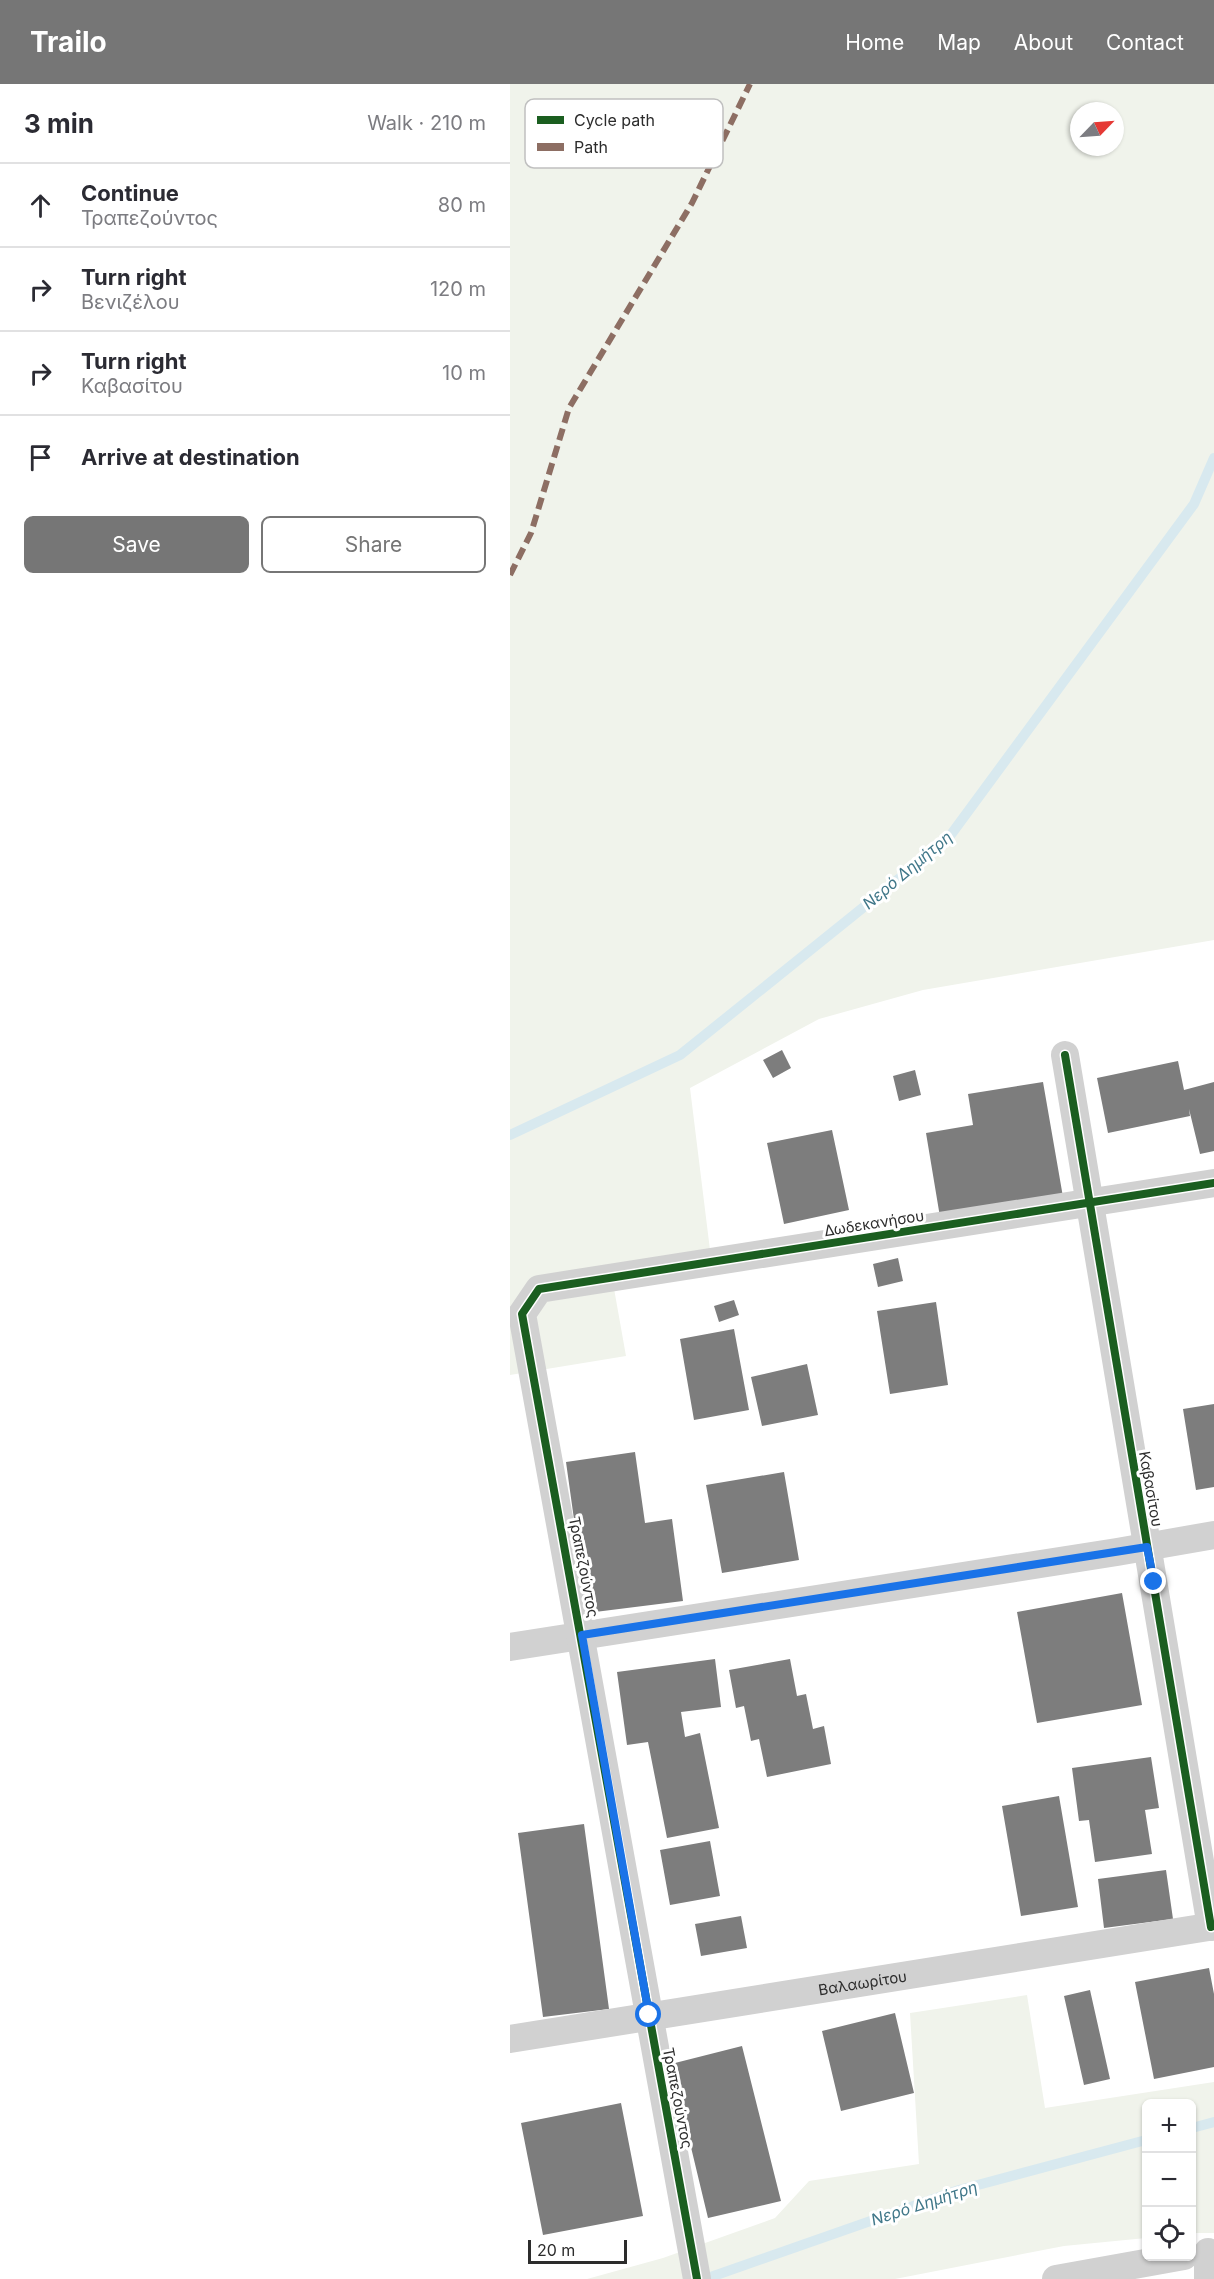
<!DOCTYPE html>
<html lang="en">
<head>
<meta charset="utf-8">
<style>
  body { margin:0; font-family:Inter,sans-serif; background:#f7f7f7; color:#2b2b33 }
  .controls { position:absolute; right:18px; bottom:18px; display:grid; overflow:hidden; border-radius:9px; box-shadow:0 2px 4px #0004 }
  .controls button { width:54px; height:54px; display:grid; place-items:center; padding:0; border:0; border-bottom:2px solid #e1e1e2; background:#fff; color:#2b2b33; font:30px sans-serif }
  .compass { position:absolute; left:560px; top:18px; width:54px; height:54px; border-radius:50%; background:#fff; box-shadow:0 2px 4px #0004; rotate:65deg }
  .scale { position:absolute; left:18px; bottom:15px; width:99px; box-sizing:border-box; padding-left:6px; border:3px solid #2c2c2c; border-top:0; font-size:16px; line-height:21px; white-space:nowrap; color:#2c2c2c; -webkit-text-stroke:4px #fff; paint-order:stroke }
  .stop { position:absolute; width:18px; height:18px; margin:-14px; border:4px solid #1a73e8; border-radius:50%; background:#fff }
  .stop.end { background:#1a73e8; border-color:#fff; box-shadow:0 2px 6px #0008 }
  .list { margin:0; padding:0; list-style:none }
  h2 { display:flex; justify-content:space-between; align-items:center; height:78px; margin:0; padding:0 24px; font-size:26px }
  h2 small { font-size:20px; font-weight:400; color:#7c7c81 }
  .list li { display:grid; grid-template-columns:39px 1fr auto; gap:18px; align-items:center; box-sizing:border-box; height:84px; padding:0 24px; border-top:2px solid #e1e1e2 }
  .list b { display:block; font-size:22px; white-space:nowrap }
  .list p { margin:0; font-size:20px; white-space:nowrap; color:#7c7c81 }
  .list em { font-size:20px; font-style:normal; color:#7c7c81 }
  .actions { display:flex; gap:12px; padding:18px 24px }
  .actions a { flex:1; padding:14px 0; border:2px solid #767676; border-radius:9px; text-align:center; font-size:21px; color:#767676 }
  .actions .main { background:#767676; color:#fff }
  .icon { flex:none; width:33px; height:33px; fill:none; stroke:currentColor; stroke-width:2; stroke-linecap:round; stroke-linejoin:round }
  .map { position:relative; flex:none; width:704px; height:2195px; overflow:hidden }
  header { display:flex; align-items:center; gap:36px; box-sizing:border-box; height:84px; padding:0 30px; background:#767676; color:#fff }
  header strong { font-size:28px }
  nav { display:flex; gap:33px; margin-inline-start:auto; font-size:21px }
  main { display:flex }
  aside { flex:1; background:#fff }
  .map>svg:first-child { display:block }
  .green { fill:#f0f3eb; fill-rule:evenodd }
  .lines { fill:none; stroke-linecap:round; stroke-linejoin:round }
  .stream { stroke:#d8e9ef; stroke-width:10 }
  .building { fill:#7d7d7d }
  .minor { stroke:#d1d1d1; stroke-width:28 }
  .quiet { stroke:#8d6e63; stroke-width:6; stroke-dasharray:12 6; stroke-linecap:butt }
  .cycleway-casing { stroke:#fff; stroke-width:11 }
  .cycleway { stroke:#1b5e20; stroke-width:8 }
  .route { stroke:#1a73e8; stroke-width:8 }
  .labels { text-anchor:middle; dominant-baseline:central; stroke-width:6; stroke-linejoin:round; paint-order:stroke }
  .street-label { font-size:15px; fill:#2c2c2c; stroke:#fff }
  .water-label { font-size:16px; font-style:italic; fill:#407789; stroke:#fff }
  .key { fill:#fff; stroke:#c0c0c0; stroke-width:1.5 }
  .key-label { font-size:16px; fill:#2c2c2c }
</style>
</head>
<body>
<header>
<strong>Trailo</strong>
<nav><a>Home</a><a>Map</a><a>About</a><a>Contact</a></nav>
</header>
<main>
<aside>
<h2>3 min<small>Walk · 210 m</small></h2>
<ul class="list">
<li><svg class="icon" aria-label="ahead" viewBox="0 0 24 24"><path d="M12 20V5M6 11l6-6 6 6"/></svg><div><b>Continue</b><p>Τραπεζούντος</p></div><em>80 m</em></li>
<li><svg class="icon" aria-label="right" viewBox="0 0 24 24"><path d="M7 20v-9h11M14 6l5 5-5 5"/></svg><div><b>Turn right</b><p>Βενιζέλου</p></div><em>120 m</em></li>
<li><svg class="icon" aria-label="right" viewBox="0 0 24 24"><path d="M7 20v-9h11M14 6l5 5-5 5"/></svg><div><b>Turn right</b><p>Καβασίτου</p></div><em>10 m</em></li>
<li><svg class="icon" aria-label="arrive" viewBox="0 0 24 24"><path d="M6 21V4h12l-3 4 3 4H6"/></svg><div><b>Arrive at destination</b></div></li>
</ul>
<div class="actions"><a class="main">Save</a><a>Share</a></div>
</aside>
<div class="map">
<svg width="704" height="2195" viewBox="0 0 704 2195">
  <rect width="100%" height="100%" fill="#fff"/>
  <path class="green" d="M0 0H704V856L413 906 309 935 180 1004 200 1166 100 1182 116 1272 0 1291ZM569 27H605V63H569Z
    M517 1911 535 2024 704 1998V2149H682V2020H636V2154L554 2162 385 2195H77L153 2174 265 2134 299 2097 409 2080 400 1929Z"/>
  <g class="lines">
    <path class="stream" d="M0 1051 170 971 437 756 684 420 704 374
      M682 2044 704 2038
      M195 2195 449 2106 636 2056"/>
  </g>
  <path class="building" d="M272 966 281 984 263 994 253 976Z
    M668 977 674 1006 704 998V1067L690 1070 679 1025 680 1032 598 1049 587 994Z
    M405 986 411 1011 389 1017 383 992Z
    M533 998 553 1113 430 1133 416 1049 463 1041 458 1010Z
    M322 1046 339 1126 274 1140 257 1059Z
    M388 1174 393 1197 368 1203 363 1180Z
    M224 1216 229 1231 209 1238 204 1222Z
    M426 1218 438 1301 380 1310 367 1227Z
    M224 1245 239 1326 184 1336 170 1255Z
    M297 1280 308 1331 252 1342 241 1293Z
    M704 1320V1403L686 1406 673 1325Z
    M125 1368 135 1439 162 1435 173 1517 85 1528 76 1463 68 1464 56 1378Z
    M274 1388 289 1476 212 1489 196 1401Z
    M612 1509 632 1621 527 1639 507 1528Z
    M205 1575 211 1623 171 1628 175 1653 190 1649 209 1744 157 1754 138 1658 117 1661 107 1588Z
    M280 1575 287 1612 296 1610 303 1645 314 1642 321 1680 257 1693 249 1655 241 1657 234 1622 226 1624 219 1586Z
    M641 1673 649 1724 635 1726 642 1770 585 1778 579 1736 569 1737 562 1684Z
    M549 1712 568 1823 511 1832 492 1722Z
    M74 1740 99 1925 33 1933 8 1749Z
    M200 1757 210 1812 160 1821 150 1766Z
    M656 1786 663 1835 594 1844 588 1795Z
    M231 1832 237 1864 191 1872 185 1840Z
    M699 1884 704 1910V1983L644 1995 625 1898Z
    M580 1906 600 1995 574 2001 554 1912Z
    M385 1929 404 2009 331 2027 312 1947Z
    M232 1962 271 2117 198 2134 161 1980Z
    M111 2019 133 2132 33 2151 11 2039Z"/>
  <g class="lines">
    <g class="minor">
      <path d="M555 971 701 1843"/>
      <path d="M0 1563 607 1468 704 1451"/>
      <path id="s1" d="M0 1955 704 1842"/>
      <path d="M187 2195 12 1230 29 1205 704 1099"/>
      <path d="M546 2195 674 2172"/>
      <path d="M698 2195V2168"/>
    </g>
    <path class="quiet" d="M0 491 21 449 59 324 182 119 240 0"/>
    <g class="cycleway-casing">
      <path id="cycleway" d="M555 971 701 1843
        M187 2195 12 1230 29 1205 704 1099"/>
    </g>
    <use href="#cycleway" class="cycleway"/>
  </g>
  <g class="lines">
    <path class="route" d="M139 1931 72 1551 637 1463 644 1498"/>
  </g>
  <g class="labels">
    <g class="street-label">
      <text transform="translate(364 1139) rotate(-9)">Δωδεκανήσου</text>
      <text transform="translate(641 1405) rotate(80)">Καβασίτου</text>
      <text transform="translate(74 1483) rotate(79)">Τραπεζούντος</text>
      <text stroke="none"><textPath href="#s1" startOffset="357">Βαλαωρίτου</textPath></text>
      <text transform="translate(168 2014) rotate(79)">Τραπεζούντος</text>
    </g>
    <g class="water-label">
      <text transform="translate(397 786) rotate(-40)">Νερό Δημήτρη</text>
      <text transform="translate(414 2119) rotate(-18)">Νερό Δημήτρη</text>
    </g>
  </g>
  <rect x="15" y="15" width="198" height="69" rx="9" class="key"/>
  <rect x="27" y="32" width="27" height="8" fill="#1b5e20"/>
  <rect x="27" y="59" width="27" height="8" fill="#8d6e63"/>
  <g class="key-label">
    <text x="64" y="42">Cycle path</text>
    <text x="64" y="69">Path</text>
  </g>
</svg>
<div class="controls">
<button>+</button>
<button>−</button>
<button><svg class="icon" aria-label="locate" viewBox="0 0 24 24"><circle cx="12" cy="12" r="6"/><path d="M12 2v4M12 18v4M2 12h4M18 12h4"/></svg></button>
</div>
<svg class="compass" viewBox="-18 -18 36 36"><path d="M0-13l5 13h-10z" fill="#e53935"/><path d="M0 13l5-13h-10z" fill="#7c7c81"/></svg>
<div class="scale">20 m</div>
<div class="stop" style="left:139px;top:1931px"></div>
<div class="stop end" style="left:644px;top:1498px"></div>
</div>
</main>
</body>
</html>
